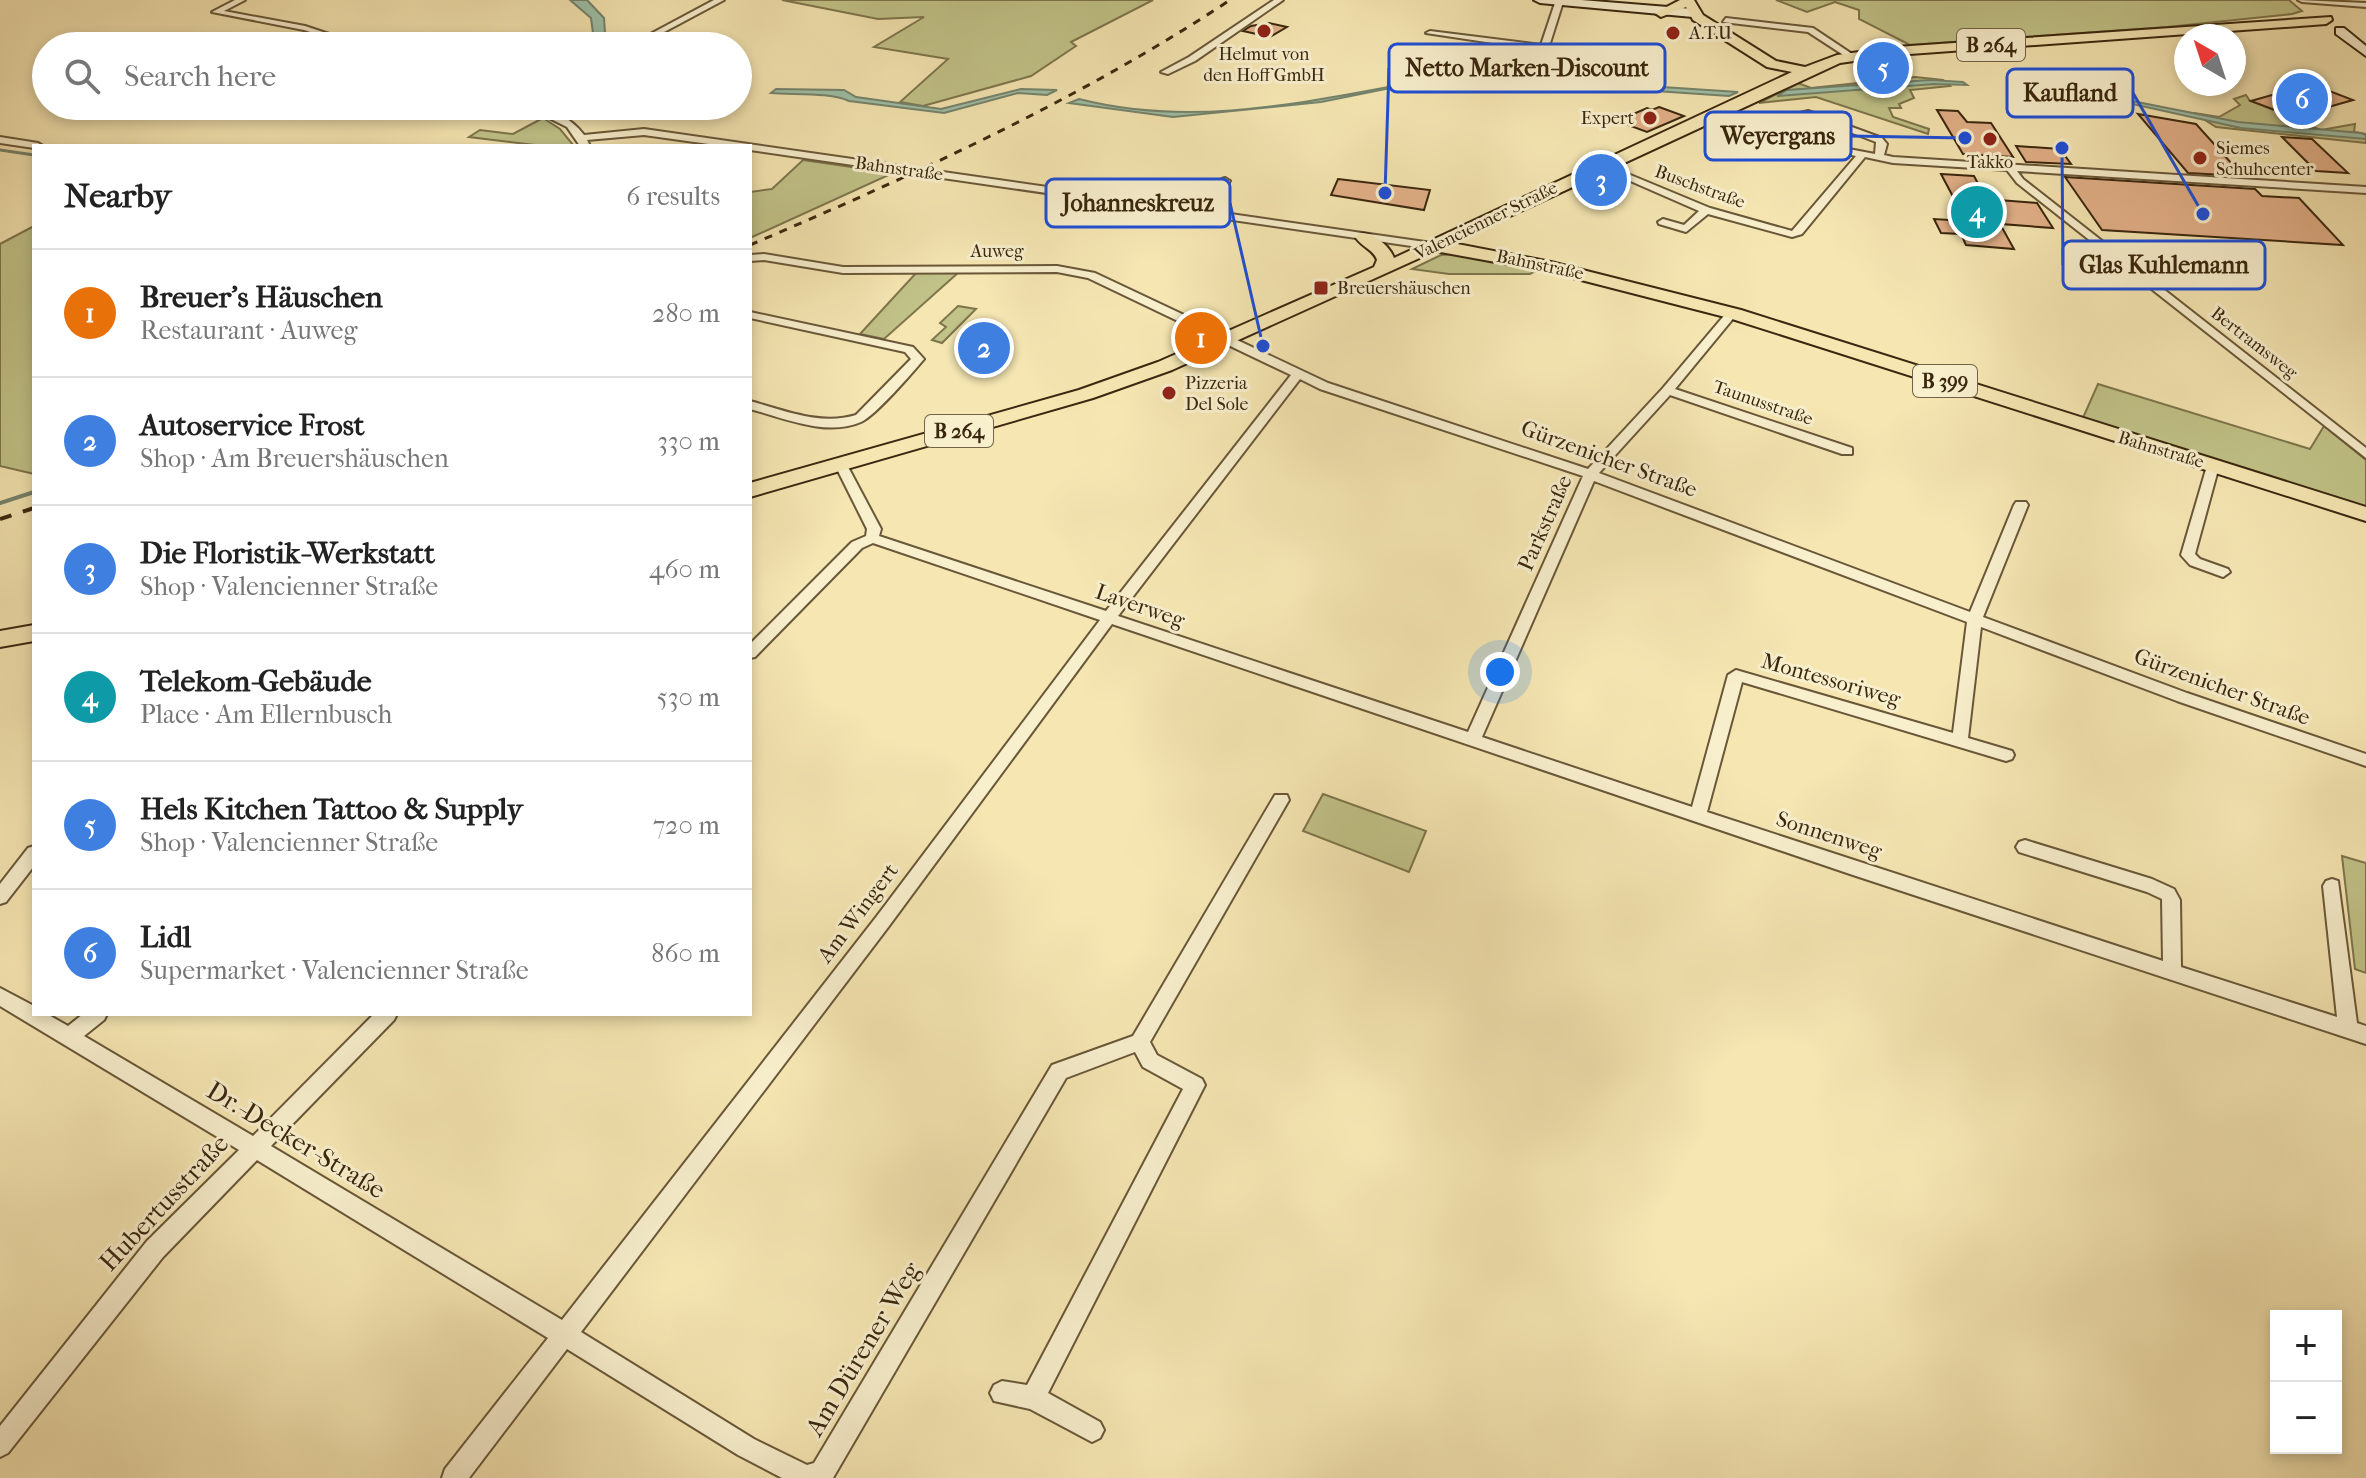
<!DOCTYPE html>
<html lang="en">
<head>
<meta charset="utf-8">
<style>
  body { margin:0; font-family:"IM FELL French Canon",serif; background:#f2f2f2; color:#222 }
  .controls { position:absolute; right:24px; bottom:24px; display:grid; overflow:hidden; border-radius:0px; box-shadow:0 4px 12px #0003 }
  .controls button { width:72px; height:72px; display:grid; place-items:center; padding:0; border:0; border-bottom:2px solid #e0e0e0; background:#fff; color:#222; font:40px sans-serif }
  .compass { position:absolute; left:2174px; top:24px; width:72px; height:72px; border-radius:50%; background:#fff; box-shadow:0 4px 12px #0003; rotate:321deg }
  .you { position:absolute; left:1500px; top:672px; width:28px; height:28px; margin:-20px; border:6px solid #fff; border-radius:50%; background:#1a73e8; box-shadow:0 0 0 12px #1a73e833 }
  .badge { display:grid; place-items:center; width:52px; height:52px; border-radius:50%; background:#8f2418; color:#fff; font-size:26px; font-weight:700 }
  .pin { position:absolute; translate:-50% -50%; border:4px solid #fff; box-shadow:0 2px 8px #0006 }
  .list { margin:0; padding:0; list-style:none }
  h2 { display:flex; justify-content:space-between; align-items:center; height:104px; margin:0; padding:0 32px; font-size:34px }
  h2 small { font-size:26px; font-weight:400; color:#767676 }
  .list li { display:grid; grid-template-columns:52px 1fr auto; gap:24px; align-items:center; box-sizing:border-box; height:128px; padding:0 32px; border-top:2px solid #e0e0e0 }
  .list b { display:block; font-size:30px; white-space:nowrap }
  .list p { margin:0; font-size:26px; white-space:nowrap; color:#767676 }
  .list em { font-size:26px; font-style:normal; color:#767676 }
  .icon { flex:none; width:44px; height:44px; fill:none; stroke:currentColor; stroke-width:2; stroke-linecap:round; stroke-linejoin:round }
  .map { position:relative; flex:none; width:2366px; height:1478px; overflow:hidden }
  .search { position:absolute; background:#fff; box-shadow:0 4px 12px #0003; left:32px; top:32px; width:720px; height:88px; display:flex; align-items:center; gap:20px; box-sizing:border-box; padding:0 28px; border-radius:44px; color:#767676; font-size:30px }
  .panel { position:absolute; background:#fff; box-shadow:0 4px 12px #0003; left:32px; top:144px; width:720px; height:872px; border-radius:0px }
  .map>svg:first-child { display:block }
  .green { fill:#c1c388; stroke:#7e754c; stroke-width:2 }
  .water { fill:#9dc0a8; stroke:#75836b; stroke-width:2 }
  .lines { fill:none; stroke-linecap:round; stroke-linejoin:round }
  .stream-far1 { stroke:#75836b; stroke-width:3 }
  .stream { stroke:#75836b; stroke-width:4 }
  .building { fill:#e2b088; stroke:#3a270f; stroke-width:2 }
  .street-casing { stroke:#695738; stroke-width:4 }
  .secondary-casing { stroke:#3a270f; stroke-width:4 }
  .primary-casing { stroke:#3a270f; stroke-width:4 }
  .street { fill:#f8efcd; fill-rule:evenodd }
  .secondary { fill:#f8efcd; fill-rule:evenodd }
  .primary { fill:#f5e6b2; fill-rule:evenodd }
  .rail-far1 { stroke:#3a270f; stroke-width:3; stroke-dasharray:8 8; stroke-linecap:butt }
  .rail { stroke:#3a270f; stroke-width:4; stroke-dasharray:12 12; stroke-linecap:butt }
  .poi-dot { fill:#8f2418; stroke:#f8efcd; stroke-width:3 }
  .labels { text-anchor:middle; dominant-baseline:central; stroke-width:6; stroke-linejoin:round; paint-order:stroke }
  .far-poi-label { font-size:18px; fill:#3a270f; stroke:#f8efcd; text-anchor:start }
  .far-street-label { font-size:18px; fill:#3a270f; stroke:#f8efcd }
  .shield { fill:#f8efcd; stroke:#736348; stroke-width:2 }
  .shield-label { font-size:20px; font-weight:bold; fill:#3a270f }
  .street-label { font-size:22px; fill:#3a270f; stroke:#f8efcd }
  .near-street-label { font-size:26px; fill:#3a270f; stroke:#f8efcd }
  .leader { fill:none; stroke:#1d4ed8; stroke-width:3 }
  .callout-dot { fill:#1d4ed8; stroke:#f8efcd; stroke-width:3 }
  .callout { fill:#f8efcd; stroke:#1d4ed8; stroke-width:3 }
  .callout-label { font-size:24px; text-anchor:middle; font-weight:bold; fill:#3a270f }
</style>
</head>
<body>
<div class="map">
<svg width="2366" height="1478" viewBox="0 0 2366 1478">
  <rect width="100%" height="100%" fill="#f5e6b2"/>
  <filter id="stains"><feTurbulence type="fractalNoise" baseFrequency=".0025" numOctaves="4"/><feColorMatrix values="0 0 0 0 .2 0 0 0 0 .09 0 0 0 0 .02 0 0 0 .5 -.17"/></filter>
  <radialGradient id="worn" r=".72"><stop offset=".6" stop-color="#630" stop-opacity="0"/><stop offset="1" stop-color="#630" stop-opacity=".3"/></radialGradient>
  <path class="green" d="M782 0H1153L1071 42 1076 46 1031 76 923 106 900 102 948 59 874 47 924 17 878 19Z
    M1776 0H2289L2302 11 2292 14 2167 27 1910 45 1859 19V10L1835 2 1807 12Z
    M1915 77 1943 80 1950 86 1910 90 1914 98 1899 104 1901 108H1889L1893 117 1929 129 1928 134 1816 97 1759 103 1798 83 1811 88Z
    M2246 95 2250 101 2285 114 2282 116 2321 130 2355 124 2354 132 2366 134V143L2216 127 2194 113 2219 117 2240 105 2234 99Z
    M543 118 560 129 574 146H543L469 137 480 130 513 134Z
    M803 160 893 173 750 238V192L772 189Z
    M34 226V474L0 466V244Z
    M1459 254 1536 268V271L1530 274H1449L1412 269 1441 255Z
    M917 272H959L884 339 860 334Z
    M958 306 976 309 942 343 932 340 946 327 940 323Z
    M2098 384 2310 449 2324 426 2366 460V508L2082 420Z
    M1323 794 1426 831 1409 872 1303 831Z
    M2342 856 2366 863V973L2355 969Z"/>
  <path class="water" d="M570 0H587L604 18 605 33 622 46H602L594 41 591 18Z
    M1491 69 1530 71 1529 74 1492 72 1455 75 1321 102 1173 117 1069 103 1079 99C1181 125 1281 107 1383 88 1420 81 1453 70 1491 69Z
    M1544 72 1647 86 1738 92 1729 96 1655 91 1543 75Z
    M1930 80 1963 82 1967 85 1934 84 1777 96 1787 90Z
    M776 89 844 90 856 97 941 109 1021 89 1057 90 1047 95 1018 93 944 113 849 101C831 92 793 95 771 93Z
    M2122 99 2238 122 2361 133 2366 135V139L2241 128 2123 102Z"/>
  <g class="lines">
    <path class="stream-far1" d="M0 150 34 155"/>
    <path class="stream" d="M0 503 34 492"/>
  </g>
  <path class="building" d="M1269 23 1287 27 1270 37 1243 31 1251 26Z
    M2311 84 2353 100 2311 112 2303 109 2285 114 2251 101Z
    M1659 107 1684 116 1647 132 1617 121 1647 108 1652 110Z
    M1937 110 1958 111 1967 122 1991 123 2013 157 1963 154Z
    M2138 114 2196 124 2243 176 2188 173Z
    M2282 137 2312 139 2348 173 2316 171Z
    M2016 146 2060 149 2071 164 2026 162Z
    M1941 174 1974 176 1986 199 2037 203 2053 228 2000 224 2014 249 1966 245 1961 234 1941 233 1934 219 1966 221Z
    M2065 177 2255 189 2262 196 2299 198 2343 245 2102 230Z
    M1338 179 1430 190 1424 210 1331 195Z"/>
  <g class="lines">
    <g class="street-casing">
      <path id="street" d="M235 0H245L224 11 305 26 365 46H353L304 30 212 12Z
        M714 0H724L638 46H628Z
        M1274 0H1283L1195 61 1168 74 1161 72 1189 57Z
        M1556 0 1563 2 1540 75 1533 73 1540 50 1426 33 1430 31 1541 45Z
        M2298 0 2366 3V7L2302 2Z
        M1726 18 1813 28 1855 56 1848 58 1808 32 1723 22Z
        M525 106C547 106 571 117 584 135L644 129 1201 209 1222 179 1225 178 1230 181 1210 211 1432 243 1437 246 1432 249 750 150V146H723L644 135 587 140 590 146H580L567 127Z
        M1717 108 1833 146 1875 154 1876 142 1800 113 1808 111 1882 138 1887 144 1884 155 1893 157 2366 187V193L2017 171 2023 179 2366 448V458L2017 183 2007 170 1893 163 1865 157 1802 234 1792 237 1708 214 1686 232 1659 224 1658 222 1663 219 1684 225 1699 211 1596 166 1604 164 1710 208 1792 231 1856 156 1828 150 1717 112Z
        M0 137 38 143 43 146H34V148L0 143Z
        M764 254 843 267 1057 266 1095 273 1328 383 1588 469 1663 388 1728 311H1736V315L1675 389 1852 448V454H1842L1670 395 1599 473 1970 612 2014 505 2016 502H2026L2028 505 1983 617 2187 693 2366 754V766L2177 701 1981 627 1968 738 2012 751 2014 755 2012 759 2006 761 1742 682 1707 812 2163 961 2162 899 2147 892 2019 852 2016 847 2019 842 2025 840 2152 879 2174 889 2180 900 2181 967 2337 1017 2323 886 2326 881 2332 879 2338 881 2357 1023 2366 1026V1044L1850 874 1112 624 889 926 581 1332 754 1439 807 1465 814 1463 1052 1065 1133 1036 1275 795H1287L1289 800 1150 1042 1157 1055 1202 1079 1205 1085 1048 1393 1100 1422 1104 1430 1100 1438 1092 1442 1030 1409 994 1401 990 1393 994 1385 1002 1381 1027 1385 1183 1089 1143 1067 1135 1052 1066 1078 833 1478H782L738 1455 567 1349 469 1478H442L445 1469 548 1338 257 1160 163 1257 8 1453 0 1457V1426L147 1241 239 1150 0 1006V988L34 1006V1014H47L68 1026 83 1014H107L104 1020 84 1036 253 1136 374 1014H397L394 1020 271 1146 562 1320 877 916 1100 620 873 543 862 548 755 657 750 658V644L852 542 866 536 867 529 835 465 836 462 841 461 847 465 881 529 879 536 1106 611 1291 375 1088 278 1057 272 843 273 764 260 750 261V255ZM1300 379 1320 389 1583 476 1468 732 1118 616ZM1594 481 1967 622 1953 733 1736 670 1728 675 1692 807 1482 737Z
        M750 312 913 347 924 359C913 372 875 416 861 422 827 437 784 418 750 409V401C784 410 820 426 856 415L911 359 905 352 750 318Z
        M2213 462 2219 466 2195 554 2200 559 2228 569 2230 572 2223 577 2190 565 2181 555 2207 466Z
        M34 846V866L6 902 0 904V884L28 848Z"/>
    </g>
    <g class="secondary-casing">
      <path id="secondary" d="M1534 0H1581L1693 9 1699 13 1693 17 1540 3Z
        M2336 28H2344L2366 46V56L2336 34Z"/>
    </g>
    <g class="primary-casing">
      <path id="primary" d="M1680 0H1694L1703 15 1776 61 1805 67 1837 55 1896 47 2331 17 2332 20 2326 24 1896 55 1840 63 1452 243 1551 262 1741 310 2366 507V521L1729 318 1550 272 1435 251 1172 370 1093 398 750 497V483L1079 390 1158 362 1374 267 1377 260C1374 250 1362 247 1356 238L1358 234C1372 231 1389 245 1394 258L1792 72 1767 67 1693 20 1686 7 1661 17 1655 13Z
        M34 625V641L0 647V631Z"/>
    </g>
    <use href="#street" class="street"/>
    <use href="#secondary" class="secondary"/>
    <use href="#primary" class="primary"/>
    <path class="rail-far1" d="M750 245C916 174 1079 100 1230 0"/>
    <path class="rail" d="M0 519 34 508"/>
  </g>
  <g class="poi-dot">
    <circle cx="1264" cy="31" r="8"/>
    <circle cx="1673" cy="33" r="8"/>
    <circle cx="1650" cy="118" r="8"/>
    <circle cx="1990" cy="139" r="8"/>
    <circle cx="2200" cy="158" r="8"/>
    <rect x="1313" y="280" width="16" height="16" rx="4"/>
    <circle cx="1169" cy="393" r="8"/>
  </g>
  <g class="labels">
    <g class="far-poi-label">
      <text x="1689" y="33">A.T.U</text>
      <text x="1264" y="54" text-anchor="middle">Helmut von<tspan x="1264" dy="21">den Hoff GmbH</tspan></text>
      <text x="1634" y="118" text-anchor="end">Expert</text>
      <text x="2216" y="148">Siemes<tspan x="2216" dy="21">Schuhcenter</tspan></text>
      <text x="1990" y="162" text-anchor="middle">Takko</text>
      <text x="1337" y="288">Breuershäuschen</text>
      <text x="1185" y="383">Pizzeria<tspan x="1185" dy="21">Del Sole</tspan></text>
    </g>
    <g class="far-street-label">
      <text transform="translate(899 169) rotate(8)">Bahnstraße</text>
      <text transform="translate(1700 187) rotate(20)">Buschstraße</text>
      <text transform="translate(1486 221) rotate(-26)">Valencienner Straße</text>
      <text x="997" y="251">Auweg</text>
      <text transform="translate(1540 265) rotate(12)">Bahnstraße</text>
      <text transform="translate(2254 343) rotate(38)">Bertramsweg</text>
      <text transform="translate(1763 403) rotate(19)">Taunusstraße</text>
      <text transform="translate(2161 450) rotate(17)">Bahnstraße</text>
    </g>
    <g class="shield">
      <rect x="1957" y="29" width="68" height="32" rx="6"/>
      <rect x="1913" y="365" width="64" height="32" rx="6"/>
      <rect x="925" y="415" width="68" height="32" rx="6"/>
    </g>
    <g class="shield-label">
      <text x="1991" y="45">B 264</text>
      <text x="1945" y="381">B 399</text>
      <text x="959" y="431">B 264</text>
    </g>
    <g class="street-label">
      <text transform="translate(1609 459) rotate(20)">Gürzenicher Straße</text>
      <text transform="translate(1545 523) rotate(-66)">Parkstraße</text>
      <text transform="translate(1140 606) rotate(19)">Laverweg</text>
      <text transform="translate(1831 680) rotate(16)">Montessoriweg</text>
      <text transform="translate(2222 687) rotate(20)">Gürzenicher Straße</text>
      <text transform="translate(1829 835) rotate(18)">Sonnenweg</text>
      <text transform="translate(858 913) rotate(-53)">Am Wingert</text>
    </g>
    <g class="near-street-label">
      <text transform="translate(296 1140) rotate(31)">Dr.-Decker-Straße</text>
      <text transform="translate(164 1203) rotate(-47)">Hubertusstraße</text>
      <text transform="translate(863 1349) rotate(-59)">Am Dürener Weg</text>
    </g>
  </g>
  <path class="leader" d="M1385 193L1389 68M2203 214L2133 93M1965 138L1851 136M1263 346L1230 203M2062 148L2063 265"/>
  <g class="callout-dot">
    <circle cx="1385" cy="193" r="8"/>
    <circle cx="2203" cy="214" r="8"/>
    <circle cx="1965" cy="138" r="8"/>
    <circle cx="1263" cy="346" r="8"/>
    <circle cx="2062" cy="148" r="8"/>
  </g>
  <g class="callout">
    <rect x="1389" y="44" width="276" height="48" rx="8"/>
    <rect x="2007" y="69" width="126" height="48" rx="8"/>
    <rect x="1705" y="112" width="146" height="48" rx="8"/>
    <rect x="1046" y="179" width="184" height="48" rx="8"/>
    <rect x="2063" y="241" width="202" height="48" rx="8"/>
  </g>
  <g class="callout-label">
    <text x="1527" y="76">Netto Marken-Discount</text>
    <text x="2070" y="101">Kaufland</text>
    <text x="1778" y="144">Weyergans</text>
    <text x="1138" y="211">Johanneskreuz</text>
    <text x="2164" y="273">Glas Kuhlemann</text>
  </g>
  <rect width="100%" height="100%" filter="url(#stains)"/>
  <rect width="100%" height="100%" fill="url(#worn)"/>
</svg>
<div class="controls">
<button>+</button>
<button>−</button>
</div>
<svg class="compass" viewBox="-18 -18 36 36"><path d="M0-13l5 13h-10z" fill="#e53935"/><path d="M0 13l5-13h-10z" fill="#767676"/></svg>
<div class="you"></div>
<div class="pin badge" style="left:1201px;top:338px;background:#e8710a">1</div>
<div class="pin badge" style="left:984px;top:348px;background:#3f7fe0">2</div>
<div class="pin badge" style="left:1601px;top:180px;background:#3f7fe0">3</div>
<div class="pin badge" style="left:1977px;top:212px;background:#0f9aa8">4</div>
<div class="pin badge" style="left:1883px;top:68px;background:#3f7fe0">5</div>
<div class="pin badge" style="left:2302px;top:99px;background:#3f7fe0">6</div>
<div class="search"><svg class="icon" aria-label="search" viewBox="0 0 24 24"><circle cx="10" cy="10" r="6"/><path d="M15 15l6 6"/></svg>Search here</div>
<section class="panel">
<h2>Nearby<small>6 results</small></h2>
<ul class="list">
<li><span class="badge" style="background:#e8710a">1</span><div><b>Breuer's Häuschen</b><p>Restaurant · Auweg</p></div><em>280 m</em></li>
<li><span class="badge" style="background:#3f7fe0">2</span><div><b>Autoservice Frost</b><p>Shop · Am Breuershäuschen</p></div><em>330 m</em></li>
<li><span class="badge" style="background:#3f7fe0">3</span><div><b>Die Floristik-Werkstatt</b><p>Shop · Valencienner Straße</p></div><em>460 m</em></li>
<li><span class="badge" style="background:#0f9aa8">4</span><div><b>Telekom-Gebäude</b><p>Place · Am Ellernbusch</p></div><em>530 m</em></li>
<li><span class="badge" style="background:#3f7fe0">5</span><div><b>Hels Kitchen Tattoo &amp; Supply</b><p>Shop · Valencienner Straße</p></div><em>720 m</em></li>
<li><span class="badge" style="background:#3f7fe0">6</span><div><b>Lidl</b><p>Supermarket · Valencienner Straße</p></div><em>860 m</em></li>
</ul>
</section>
</div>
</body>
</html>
